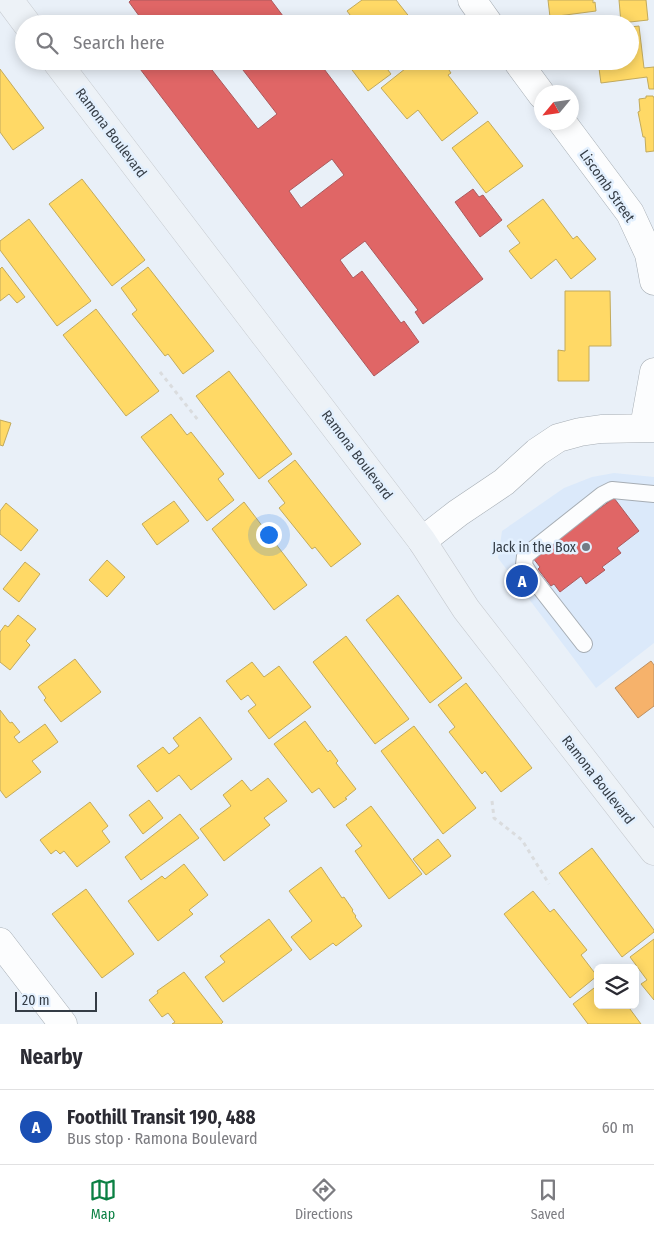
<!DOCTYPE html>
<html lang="en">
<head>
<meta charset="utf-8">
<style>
  body { margin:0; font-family:"Fira Sans Condensed",sans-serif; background:#f7f7f7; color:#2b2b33 }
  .controls { position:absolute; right:15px; bottom:15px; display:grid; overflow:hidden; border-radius:8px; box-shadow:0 2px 12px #0003 }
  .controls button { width:45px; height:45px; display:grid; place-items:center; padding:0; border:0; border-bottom:1px solid #e1e1e2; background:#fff; color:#2b2b33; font:25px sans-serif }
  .compass { position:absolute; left:534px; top:85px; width:45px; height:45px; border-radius:50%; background:#fff; box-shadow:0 2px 12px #0003; rotate:241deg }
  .scale { position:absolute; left:15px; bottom:12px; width:82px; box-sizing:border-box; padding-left:5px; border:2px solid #343c45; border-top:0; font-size:14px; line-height:18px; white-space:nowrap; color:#343c45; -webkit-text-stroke:4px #e3f0fe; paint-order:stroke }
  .you { position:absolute; left:268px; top:534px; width:18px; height:18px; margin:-12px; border:4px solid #fff; border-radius:50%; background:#1a73e8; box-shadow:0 0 0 8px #1a73e833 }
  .badge { display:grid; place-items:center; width:32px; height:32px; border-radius:50%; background:#0b8043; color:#fff; font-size:16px; font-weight:700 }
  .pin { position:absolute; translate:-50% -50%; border:2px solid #fff; box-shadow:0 1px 5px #0006 }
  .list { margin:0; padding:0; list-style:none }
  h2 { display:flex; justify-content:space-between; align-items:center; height:65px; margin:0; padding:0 20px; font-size:21px }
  h2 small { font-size:16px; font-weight:400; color:#7c7c81 }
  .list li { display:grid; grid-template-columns:32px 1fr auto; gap:15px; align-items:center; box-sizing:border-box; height:75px; padding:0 20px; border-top:1px solid #e1e1e2 }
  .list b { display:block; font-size:19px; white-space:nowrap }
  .list p { margin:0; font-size:16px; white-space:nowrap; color:#7c7c81 }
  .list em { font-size:16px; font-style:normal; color:#7c7c81 }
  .icon { flex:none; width:28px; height:28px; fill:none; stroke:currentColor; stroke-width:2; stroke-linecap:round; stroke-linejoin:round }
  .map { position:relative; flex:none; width:654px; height:1024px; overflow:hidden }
  .search { position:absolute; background:#fff; box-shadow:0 2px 12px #0003; left:15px; right:15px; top:15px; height:55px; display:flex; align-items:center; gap:12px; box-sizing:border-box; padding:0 18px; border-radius:28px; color:#7c7c81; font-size:19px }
  .sheet { height:140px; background:#fff }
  nav { display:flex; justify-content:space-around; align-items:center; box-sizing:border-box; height:70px; border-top:1px solid #e1e1e2; background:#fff; font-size:14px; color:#7c7c81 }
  nav a { display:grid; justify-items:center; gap:2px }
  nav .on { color:#0b8043 }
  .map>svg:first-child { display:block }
  .built { fill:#dbe9fa }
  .homes { fill:#ffd966; stroke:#c2aa5c }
  .shops { fill:#e06666; stroke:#ac595c; fill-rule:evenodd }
  .health { fill:#f6b26b; stroke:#bc8f60 }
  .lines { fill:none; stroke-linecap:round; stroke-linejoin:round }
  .service-casing { stroke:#a6adb4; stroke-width:18 }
  .minor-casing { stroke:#a6adb4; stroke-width:29 }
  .primary-casing { stroke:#c7cbd0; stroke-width:29 }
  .path { stroke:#dadcde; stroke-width:3; stroke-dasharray:4 4; stroke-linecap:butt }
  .service { stroke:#fcfdfe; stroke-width:16 }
  .minor { stroke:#fcfdfe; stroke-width:28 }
  .primary { stroke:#edf2f7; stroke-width:28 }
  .poi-dot { fill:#737b84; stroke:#e3f0fe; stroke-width:2 }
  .labels { text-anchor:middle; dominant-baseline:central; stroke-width:5; stroke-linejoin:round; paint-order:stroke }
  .street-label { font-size:14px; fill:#343c45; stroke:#e3f0fe }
  .poi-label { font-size:14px; fill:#343c45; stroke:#e3f0fe; text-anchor:end }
</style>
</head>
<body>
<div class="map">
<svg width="654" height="1024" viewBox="0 0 654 1024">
  <rect width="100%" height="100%" fill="#e9f0f8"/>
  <path class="built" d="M614 473 654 477V643L596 688 498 558 502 531 564 488 592 477Z"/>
  <path class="homes" d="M362 0H396L415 24H357L347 11Z
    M548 0H593V3L595 2 596 11 550 17Z
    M619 0H646L648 20 621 23Z
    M639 26 644 68 654 67V89H649L647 77 601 83 598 61H630V27Z
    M352 61H381L391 74 368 91 349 66 353 63Z
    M415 61H443L451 73 448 75 478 113 442 141 418 110 407 119 381 88Z
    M0 69 44 128 13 150 0 132Z
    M646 96H653L654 98V151L646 152 645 137H643L638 112 640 111 639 99 646 98Z
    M488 121 523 166 486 193 452 148Z
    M82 179 145 260 112 286 49 204Z
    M543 199 573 239 577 236 596 259 571 279 556 259 531 279 509 251 520 243 507 226Z
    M29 219 91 301 57 326 0 250V241Z
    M2 267 25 297 17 303 9 294 0 301V269Z
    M148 267 214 351 183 374 168 354 165 356 132 314 137 310 121 288Z
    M565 291H610L611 346H589V381H558V350L565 351Z
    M96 309 159 391 126 416 63 335Z
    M229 371 292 454 259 479 196 396Z
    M171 414 187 435 191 432 224 474 218 479 234 500 207 521 141 437Z
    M0 420 11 423 3 446 0 445Z
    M295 460 361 544 331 567 315 547 312 549 279 508 285 503 268 481Z
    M174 501 189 521 157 545 142 524Z
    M244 502 307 585 274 610 212 529Z
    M6 503 38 530 21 551 0 534V511Z
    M107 560 125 577 107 597 89 580Z
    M25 562 40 574 19 602 3 589Z
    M398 595 462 678 430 703 366 620Z
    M18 615 36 629 26 641 30 645 10 670 0 662V632L5 625 8 627Z
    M346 636 409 719 375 744 313 662Z
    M75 659 101 692 61 722 44 700 46 698 38 687Z
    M252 662 264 677 279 666 311 707 269 739 248 711 256 705 248 695 241 700 226 681Z
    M466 683 532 768 501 792 485 771 482 774 449 732 455 727 438 705Z
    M0 710 10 723 12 722 20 732 14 737 19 743 45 724 58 742 32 761 41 772 6 798 0 790Z
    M200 717 232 759 191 790 179 775 157 792 137 766 163 747 169 754 179 746 173 738Z
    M305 721 328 752 330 750 338 761 336 763 356 789 345 798 347 799 334 808 319 788 312 793 274 744Z
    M414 726 476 808 443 834 381 751Z
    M268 778 287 801 264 818 270 825 224 861 200 829 231 806 223 795 242 780 251 791Z
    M149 800 163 818 143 834 129 815Z
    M90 802 108 826 102 831 110 842 77 867 64 851 60 854 56 850 51 854 40 840Z
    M371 806 422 874 389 899 355 851 362 846 346 825Z
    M180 814 199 838 141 880 125 857Z
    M438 839 451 856 426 875 413 859Z
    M592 848 654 930V932L622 957 559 873Z
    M184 864 208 895 189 910 193 914 158 941 128 901 162 876 165 879Z
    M321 867 342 898 344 897 353 910 352 911 356 916 355 917 362 926 336 946 333 943 310 960 291 937 312 921 289 891Z
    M86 889 134 954 102 978 52 914Z
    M533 891 550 912 554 909 587 950 581 955 597 976 570 998 504 914Z
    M269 919 292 950 223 1002 205 977 225 962 220 956Z
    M654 939V1000L641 984 647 980 630 957Z
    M184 972 223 1022 221 1024H172L175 1022 168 1013 162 1017 149 1000 158 993 157 991Z
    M598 985V1005H627L641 1024H588L573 1004Z"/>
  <path class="shops" d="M131 0H271L289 24H145L129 2Z
    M134 61H205L258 129 277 114 236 61H318L483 279 423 324 415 312 418 310 365 241 340 260 353 278 362 271 401 323 404 321 419 342 374 376ZM332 159 344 175 301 208 289 191Z
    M473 189 479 197 483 195 502 220 480 237 455 202Z
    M614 498 639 531 617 548 621 553 602 567 605 570 586 584 581 576 560 592 554 584 551 586 538 569 540 567 533 558 579 518 581 522Z"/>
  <path class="health" d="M651 661 654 665V706L638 718 615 688Z"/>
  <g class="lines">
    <g class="service-casing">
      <path id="service" d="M584 644 531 576 524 565 525 556 602 495 612 490 654 494"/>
    </g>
    <g class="minor-casing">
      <path id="minor" d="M472 0 489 24
        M517 61 542 95
        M562 122 630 213 649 254 654 281
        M644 427 654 372
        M422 541 458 513 504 482 537 452 558 438 580 432 601 429 654 428
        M0 942 63 1024"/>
    </g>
    <g class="primary-casing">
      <path id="primary" d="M9 0 27 24
        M56 61 422 541 466 609 654 851"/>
    </g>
    <path class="path" d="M160 372 198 420
      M492 801 494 818 522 840 549 884"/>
    <use href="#service" class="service"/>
    <use href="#minor" class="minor"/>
    <use href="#primary" class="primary"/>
  </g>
  <circle class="poi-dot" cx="586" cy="547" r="5"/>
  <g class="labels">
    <g class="street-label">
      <text transform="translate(111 133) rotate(53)">Ramona Boulevard</text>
      <text transform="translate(607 186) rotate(55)">Liscomb Street</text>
      <text transform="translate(357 455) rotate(53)">Ramona Boulevard</text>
      <text transform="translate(598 780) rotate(52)">Ramona Boulevard</text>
    </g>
    <g class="poi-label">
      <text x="576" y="547">Jack in the Box</text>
    </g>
  </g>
</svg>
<div class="controls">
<button><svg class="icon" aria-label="layers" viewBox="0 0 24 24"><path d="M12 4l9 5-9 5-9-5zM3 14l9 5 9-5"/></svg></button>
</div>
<svg class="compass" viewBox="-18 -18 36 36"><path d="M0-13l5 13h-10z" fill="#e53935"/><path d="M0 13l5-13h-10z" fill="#7c7c81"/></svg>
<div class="scale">20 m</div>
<div class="you"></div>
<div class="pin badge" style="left:522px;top:581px;background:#1a4fb4">A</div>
<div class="search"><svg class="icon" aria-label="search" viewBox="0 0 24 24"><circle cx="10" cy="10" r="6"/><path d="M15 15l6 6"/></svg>Search here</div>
</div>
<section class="sheet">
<h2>Nearby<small></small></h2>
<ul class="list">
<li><span class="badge" style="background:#1a4fb4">A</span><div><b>Foothill Transit 190, 488</b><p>Bus stop · Ramona Boulevard</p></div><em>60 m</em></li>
</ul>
</section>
<nav>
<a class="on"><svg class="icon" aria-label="map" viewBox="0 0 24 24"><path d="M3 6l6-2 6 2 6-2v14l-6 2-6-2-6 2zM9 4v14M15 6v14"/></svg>Map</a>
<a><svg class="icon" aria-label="directions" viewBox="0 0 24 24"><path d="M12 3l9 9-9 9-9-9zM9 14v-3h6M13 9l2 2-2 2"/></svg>Directions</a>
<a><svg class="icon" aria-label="saved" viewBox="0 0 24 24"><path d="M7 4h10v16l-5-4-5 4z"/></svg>Saved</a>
</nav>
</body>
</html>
